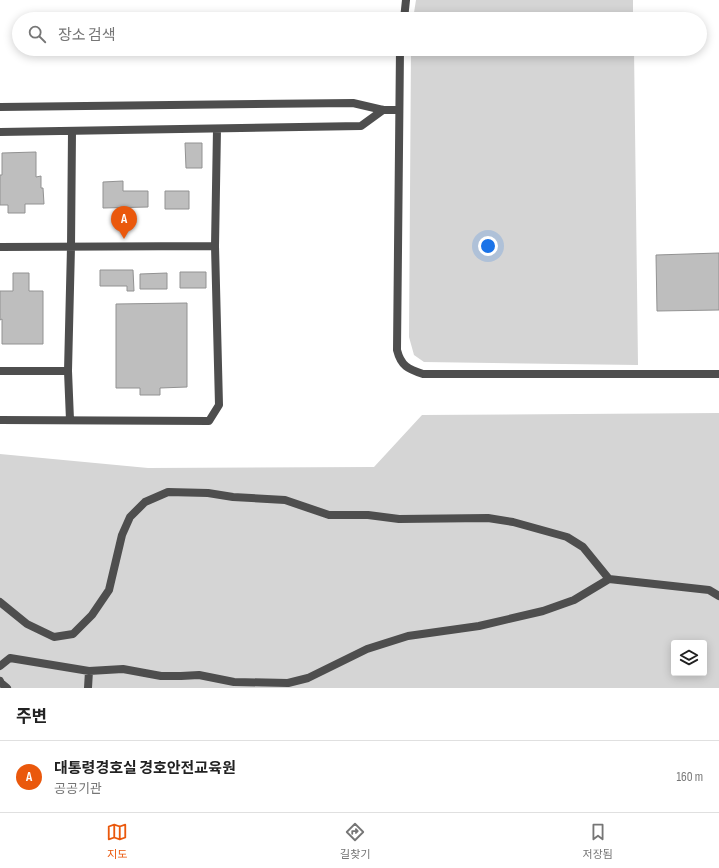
<!DOCTYPE html>
<html lang="ko">
<head>
<meta charset="utf-8">
<style>
  body { margin:0; font-family:"Sofia Sans Condensed","Noto Sans KR",sans-serif; background:#f6f6f6; color:#222 }
  .controls { position:absolute; right:12px; bottom:12px; display:grid; overflow:hidden; border-radius:4px; box-shadow:0 2px 10px #0003 }
  .controls button { width:36px; height:36px; display:grid; place-items:center; padding:0; border:0; border-bottom:1px solid #e0e0e0; background:#fff; color:#222; font:20px sans-serif }
  .you { position:absolute; left:488px; top:246px; width:14px; height:14px; margin:-10px; border:3px solid #fff; border-radius:50%; background:#1a73e8; box-shadow:0 0 0 6px #1a73e833 }
  .badge { display:grid; place-items:center; width:26px; height:26px; border-radius:50%; background:#ea580c; color:#fff; font-size:13px; font-weight:700 }
  .pin { position:absolute; translate:-50% -33px; filter:drop-shadow(0 1px 2px #0008) }
  .pin::after { content:''; position:absolute; top:21px; width:14px; height:12px; background:inherit; clip-path:polygon(0 0,100% 0,50% 100%) }
  .list { margin:0; padding:0; list-style:none }
  h2 { display:flex; justify-content:space-between; align-items:center; height:52px; margin:0; padding:0 16px; font-size:17px }
  h2 small { font-size:13px; font-weight:400; color:#767676 }
  .list li { display:grid; grid-template-columns:26px 1fr auto; gap:12px; align-items:center; box-sizing:border-box; height:72px; padding:0 16px; border-top:1px solid #e0e0e0 }
  .list b { display:block; font-size:15px; white-space:nowrap }
  .list p { margin:0; font-size:13px; white-space:nowrap; color:#767676 }
  .list em { font-size:13px; font-style:normal; color:#767676 }
  .icon { flex:none; width:22px; height:22px; fill:none; stroke:currentColor; stroke-width:2; stroke-linecap:round; stroke-linejoin:round }
  .map { position:relative; flex:none; width:719px; height:688px; overflow:hidden }
  .search { position:absolute; background:#fff; box-shadow:0 2px 10px #0003; left:12px; right:12px; top:12px; height:44px; display:flex; align-items:center; gap:10px; box-sizing:border-box; padding:0 14px; border-radius:22px; color:#767676; font-size:15px }
  .sheet { height:124px; background:#fff }
  nav { display:flex; justify-content:space-around; align-items:center; box-sizing:border-box; height:56px; border-top:1px solid #e0e0e0; background:#fff; font-size:11px; color:#767676 }
  nav a { display:grid; justify-items:center; gap:2px }
  nav .on { color:#ea580c }
  .map>svg:first-child { display:block }
  .green { fill:#d5d5d5; fill-rule:evenodd }
  .building { fill:#bebebe; stroke:#929292 }
  .lines { fill:none; stroke-linecap:round; stroke-linejoin:round }
  .service { stroke:#4e4e4e; stroke-width:8 }
</style>
</head>
<body>
<div class="map">
<svg width="719" height="688" viewBox="0 0 719 688">
  <rect width="100%" height="100%" fill="#fff"/>
  <path class="green" d="M416 0H633V19H413Z
    M411 49H634L638 365 424 362 414 355 409 337Z
    M719 413V688H0V454L148 468 374 467 422 415ZM674 643H704V673H674Z"/>
  <path class="building" d="M185 143H202V168H186Z
    M36 152V177L41 176V188H43L44 204H25V213H8V205H0V175H2V153Z
    M123 181V191H148V207L103 208V182Z
    M165 191H189V209H165Z
    M719 253V310L657 311 656 255Z
    M100 270H133L134 291H127V286H100Z
    M180 272H206V288H180Z
    M13 273H29V291H43V344H2V319L0 320V291H13Z
    M167 273V289H140V274Z
    M187 303V387L160 388V395H140V388H116V304Z"/>
  <g class="lines">
    <path class="service" d="M404 19 406 0
      M400 49 397 350C401 366 408 369 423 374H719
      M0 107 353 103 383 110H399
      M0 132 361 126 383 110
      M0 247 215 246
      M0 371H68
      M0 420 209 421 219 405 215 246 217 129
      M70 420 68 371 71 247 72 131
      M0 602 27 624 54 637 73 634 92 615 109 590 122 535 130 517 145 502 168 492 208 493 233 497 285 500 329 515H368L399 519 488 518 513 522 567 537 583 547 609 579
      M0 666 10 658 89 671 123 669 161 676H181L199 675 234 682 288 683 308 678 367 649 408 636 479 626 543 611 574 600 609 579 709 590 719 596
      M0 681 1 683 7 688
      M88 688 89 671"/>
  </g>
</svg>
<div class="controls">
<button><svg class="icon" aria-label="layers" viewBox="0 0 24 24"><path d="M12 4l9 5-9 5-9-5zM3 14l9 5 9-5"/></svg></button>
</div>
<div class="you"></div>
<div class="pin badge" style="left:124px;top:239px">A</div>
<div class="search"><svg class="icon" aria-label="search" viewBox="0 0 24 24"><circle cx="10" cy="10" r="6"/><path d="M15 15l6 6"/></svg>장소 검색</div>
</div>
<section class="sheet">
<h2>주변<small></small></h2>
<ul class="list">
<li><span class="badge">A</span><div><b>대통령경호실 경호안전교육원</b><p>공공기관</p></div><em>160 m</em></li>
</ul>
</section>
<nav>
<a class="on"><svg class="icon" aria-label="map" viewBox="0 0 24 24"><path d="M3 6l6-2 6 2 6-2v14l-6 2-6-2-6 2zM9 4v14M15 6v14"/></svg>지도</a>
<a><svg class="icon" aria-label="directions" viewBox="0 0 24 24"><path d="M12 3l9 9-9 9-9-9zM9 14v-3h6M13 9l2 2-2 2"/></svg>길찾기</a>
<a><svg class="icon" aria-label="saved" viewBox="0 0 24 24"><path d="M7 4h10v16l-5-4-5 4z"/></svg>저장됨</a>
</nav>
</body>
</html>
